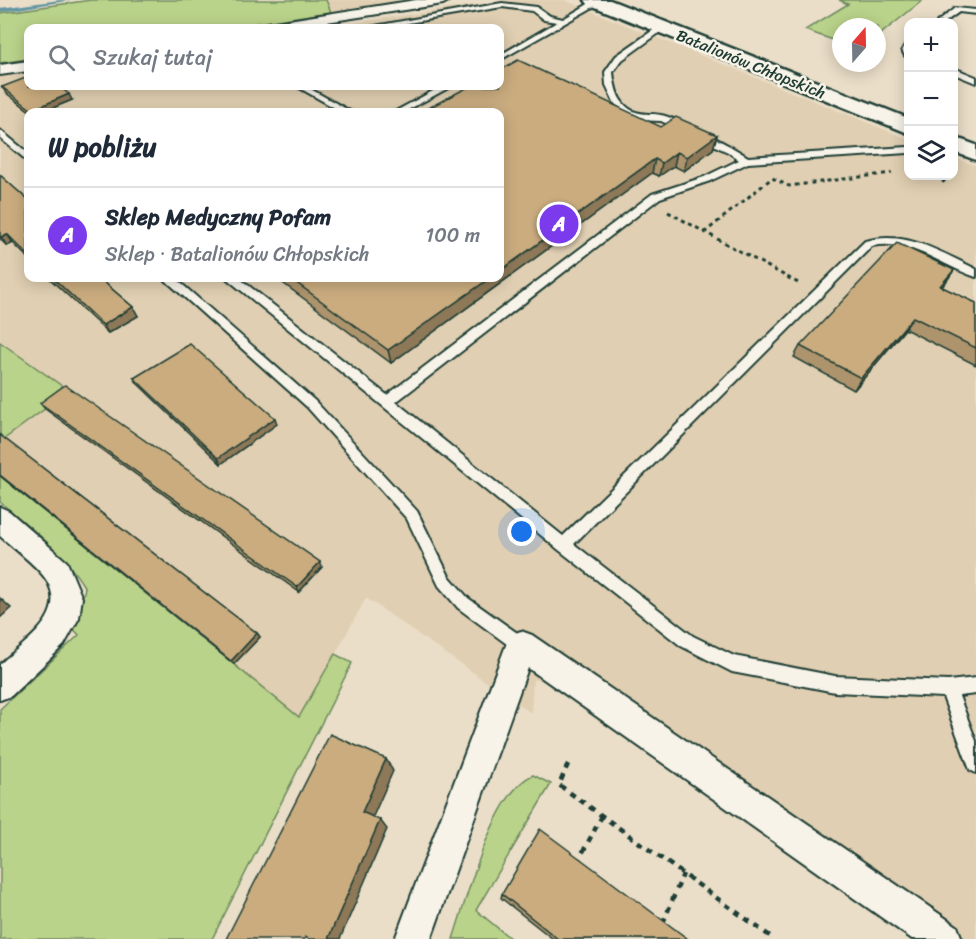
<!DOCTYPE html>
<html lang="pl">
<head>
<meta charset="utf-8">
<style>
  body { margin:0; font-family:Sriracha,sans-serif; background:#f2f2f3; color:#1f2937 }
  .controls { position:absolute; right:18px; top:18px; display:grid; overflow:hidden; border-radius:12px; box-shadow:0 3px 15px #0003 }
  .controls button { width:54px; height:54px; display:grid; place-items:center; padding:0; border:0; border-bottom:2px solid #e0e1e3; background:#fff; color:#1f2937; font:30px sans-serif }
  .compass { position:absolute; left:832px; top:18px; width:54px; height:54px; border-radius:50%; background:#fff; box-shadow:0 3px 15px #0003; rotate:20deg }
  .you { position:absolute; left:522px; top:532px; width:21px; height:21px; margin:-15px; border:4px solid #fff; border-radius:50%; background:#1a73e8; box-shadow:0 0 0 9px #1a73e833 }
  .badge { display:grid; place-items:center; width:39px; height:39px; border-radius:50%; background:#7c3aed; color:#fff; font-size:20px; font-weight:700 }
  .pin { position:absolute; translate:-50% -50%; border:3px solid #fff; box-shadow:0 2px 6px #0006 }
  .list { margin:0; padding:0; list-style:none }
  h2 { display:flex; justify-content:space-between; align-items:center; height:78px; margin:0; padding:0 24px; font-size:26px }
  h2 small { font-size:20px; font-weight:400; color:#747a83 }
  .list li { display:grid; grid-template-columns:39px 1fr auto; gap:18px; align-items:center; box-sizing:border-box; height:96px; padding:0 24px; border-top:2px solid #e0e1e3 }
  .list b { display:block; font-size:22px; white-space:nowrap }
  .list p { margin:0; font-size:20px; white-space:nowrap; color:#747a83 }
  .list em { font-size:20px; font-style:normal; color:#747a83 }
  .icon { flex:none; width:33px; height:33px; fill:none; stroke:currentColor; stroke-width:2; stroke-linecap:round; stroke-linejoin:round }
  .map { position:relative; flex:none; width:976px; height:939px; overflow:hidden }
  .search { position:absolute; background:#fff; box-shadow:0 3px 15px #0003; left:24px; top:24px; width:480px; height:66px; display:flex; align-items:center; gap:15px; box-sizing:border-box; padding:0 21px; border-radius:12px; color:#747a83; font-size:22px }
  .panel { position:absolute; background:#fff; box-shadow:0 3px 15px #0003; left:24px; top:108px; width:480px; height:174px; border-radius:12px }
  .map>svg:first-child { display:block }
  .built { fill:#e0cfb2; fill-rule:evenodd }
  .green { fill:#bad38a; stroke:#6c885f; stroke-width:1.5 }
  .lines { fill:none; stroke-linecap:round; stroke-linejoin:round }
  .stream { fill:#6095a3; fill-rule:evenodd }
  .service-casing { stroke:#1f3d34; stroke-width:4 }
  .minor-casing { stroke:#1f3d34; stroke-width:4 }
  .tertiary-casing { stroke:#1f3d34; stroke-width:5 }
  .path-far1 { stroke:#1f3d34; stroke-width:3; stroke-dasharray:4 4; stroke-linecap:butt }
  .path { stroke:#1f3d34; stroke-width:4.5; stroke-dasharray:6 6; stroke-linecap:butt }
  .service { fill:#f7f3e8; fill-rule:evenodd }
  .minor { fill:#f7f3e8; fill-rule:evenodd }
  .tertiary { fill:#f7f3e8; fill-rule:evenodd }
  .wall { fill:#ae946d; stroke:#1f3d34; stroke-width:1.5 }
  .shaded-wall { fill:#8d7859; stroke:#1f3d34; stroke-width:1.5 }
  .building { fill:#caac7f; stroke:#1f3d34; stroke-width:1.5 }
  .labels { text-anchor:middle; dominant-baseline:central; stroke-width:5; stroke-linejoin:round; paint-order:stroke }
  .far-street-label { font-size:16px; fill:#1f3d34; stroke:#f7f3e8 }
</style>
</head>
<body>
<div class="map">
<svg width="976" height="939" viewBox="0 0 976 939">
  <rect width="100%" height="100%" fill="#eadec8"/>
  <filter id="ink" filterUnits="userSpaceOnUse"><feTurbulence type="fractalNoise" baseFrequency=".0167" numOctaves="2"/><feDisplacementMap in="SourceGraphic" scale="12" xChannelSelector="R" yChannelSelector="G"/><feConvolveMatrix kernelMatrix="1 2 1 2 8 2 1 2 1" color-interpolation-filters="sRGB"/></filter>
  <g filter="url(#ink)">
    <path class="built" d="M326 0H403V1L331 12Z
      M508 0H564L908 139V176H954V157L976 166V939H910L546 680H533L531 713 366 598 300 718 0 476V442L69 391 0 342V76L28 72V86H500V28H319ZM28 112H500V278H28Z"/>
    <path class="green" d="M91 0H326L331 12 223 28H28V59L0 63V13Z
      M839 0H923L877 37V27H841V43L805 30 848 4Z
      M0 342 69 391 0 442Z
      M0 476 299 717 335 654 352 663 212 939H0V709L79 635 69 624 79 611 85 588C64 553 31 528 0 502Z
      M533 775 551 784 476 910 511 939H453C467 898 493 792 533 775Z"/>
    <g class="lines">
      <path class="stream" d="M60 0H72L0 12V8Z"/>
      <g class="service-casing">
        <path id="service" d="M595 0 602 2 500 60V55L557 22 544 20 532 11 502 7 379 28H364L502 3 537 7 550 16 563 19Z
          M955 8 976 10V14L959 12 945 22H937Z
          M659 26 666 28 622 60 613 72C614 82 616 95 623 103 637 119 650 111 665 116 688 123 728 144 748 157L908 147V153L748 163 710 181 660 198 396 402 563 536 865 241C906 230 940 252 976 269V277C940 265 913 239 872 246L574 544 693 636 734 656 835 676 948 681 976 678V694L959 696 976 741V773L970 770 943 697 835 692 732 672 681 646 559 550 226 278H239L387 395 652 194 704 177 739 160 728 152 661 121 637 120 615 104 606 85 605 72 616 56Z
          M905 45H908V56H905L902 50Z
          M954 68 976 77V83L954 74Z
          M296 86H305L352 112H342Z
          M442 86H452L404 112H394Z
          M0 130 28 153V160L25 159 0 138Z
          M163 278H175L315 401 417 511 449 576 468 598 527 640 529 645 527 650 521 653 515 650 458 608 439 586 407 519 307 407Z"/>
      </g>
      <g class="minor-casing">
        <path id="minor" d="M416 0H450L443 4 288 28H256L263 24Z
          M28 61V71L0 75V65Z
          M0 507 9 511 67 562 82 598 79 618 64 645 11 696 0 700V664C23 643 68 617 47 581 40 568 12 547 0 536Z
          M521 631 532 635 957 926 962 939H912L528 668 431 939H395L506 645 510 635Z"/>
      </g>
      <g class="tertiary-casing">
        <path id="tertiary" d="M585 0H610L908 118V133L588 4Z
          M954 137 976 145V160L954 152Z"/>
      </g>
      <path class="path-far1" d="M940 176 946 179 941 184
        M668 212 798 283
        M704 233 772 178 789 186 892 173"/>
      <path class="path" d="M568 764 559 785 774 939
        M577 863 602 816
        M663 923 683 874"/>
      <use href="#service" class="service"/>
      <use href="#minor" class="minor"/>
      <use href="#tertiary" class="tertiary"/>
    </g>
    <path class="wall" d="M2 87 72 100 43 112H31L6 93Z
      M661 127 717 135 713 149 684 171 674 166 659 176 652 173 391 363 276 278H394L397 280 500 278Z
      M0 175 28 200V258L13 243 7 246 0 239Z
      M954 270 942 287 976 303V365L905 329 854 390 794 357 800 346Z
      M49 278H99L133 307 138 316 108 333Z
      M134 378 277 424 221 464 138 384Z
      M40 403 322 567 299 592 45 409Z
      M0 435 257 633 260 637 234 664 0 476Z
      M502 894 688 939H553L501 898Z"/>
    <path class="shaded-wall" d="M69 94 72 100 43 112H34L32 110Z
      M717 135 713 149 684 171 687 157Z
      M677 152 674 166 659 176 662 163Z
      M655 159 652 173 391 363 388 350 490 278H500V271Z
      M7 234 13 243 7 246 1 237Z
      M954 270 946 282 932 298 940 286Z
      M133 307 138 316 108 333 103 325Z
      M913 317 905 329 854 390 861 378Z
      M275 418 277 424 221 464 218 458Z
      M320 562 322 567 299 592 297 587Z
      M0 598 11 608 0 618Z
      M257 633 260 637 234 664 231 661Z
      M386 759 393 771 371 821 362 812Z
      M380 820 387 829 340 939H328Z"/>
    <path class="building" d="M518 60 661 127 676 117 717 135 687 157 677 152 662 163 655 159 500 271V112H421L470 86H500V70Z
      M28 77V86H58L69 94 32 110 2 87Z
      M0 175 28 200V255L7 234 1 237 0 236Z
      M897 243 954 270 940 286 976 303V348L913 317 861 378 800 346Z
      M53 278H99L133 307 103 325Z
      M290 278H394L397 280 401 278H490L388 350Z
      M190 344 275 418 218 458 134 378Z
      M65 385 320 562 297 587 40 403Z
      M0 435 257 633 231 661 0 475Z
      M330 734 386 759 362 812 380 820 328 939H309L305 937V939H226Z
      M540 829 582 860 688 939H558L502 894Z"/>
  </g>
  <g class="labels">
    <g class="far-street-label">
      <text transform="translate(751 64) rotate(22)">Batalionów Chłopskich</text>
    </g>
  </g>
</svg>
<div class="controls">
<button>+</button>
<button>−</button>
<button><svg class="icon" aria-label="layers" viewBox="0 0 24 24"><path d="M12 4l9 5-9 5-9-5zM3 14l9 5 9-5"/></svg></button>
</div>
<svg class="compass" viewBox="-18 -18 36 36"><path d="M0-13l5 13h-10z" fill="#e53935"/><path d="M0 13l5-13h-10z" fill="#747a83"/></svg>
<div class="you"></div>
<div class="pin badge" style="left:559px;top:224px">A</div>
<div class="search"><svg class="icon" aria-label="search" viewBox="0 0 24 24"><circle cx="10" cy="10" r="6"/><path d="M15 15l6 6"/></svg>Szukaj tutaj</div>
<section class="panel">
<h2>W pobliżu<small></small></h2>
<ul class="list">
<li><span class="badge">A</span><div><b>Sklep Medyczny Pofam</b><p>Sklep · Batalionów Chłopskich</p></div><em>100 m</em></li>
</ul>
</section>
</div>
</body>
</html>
